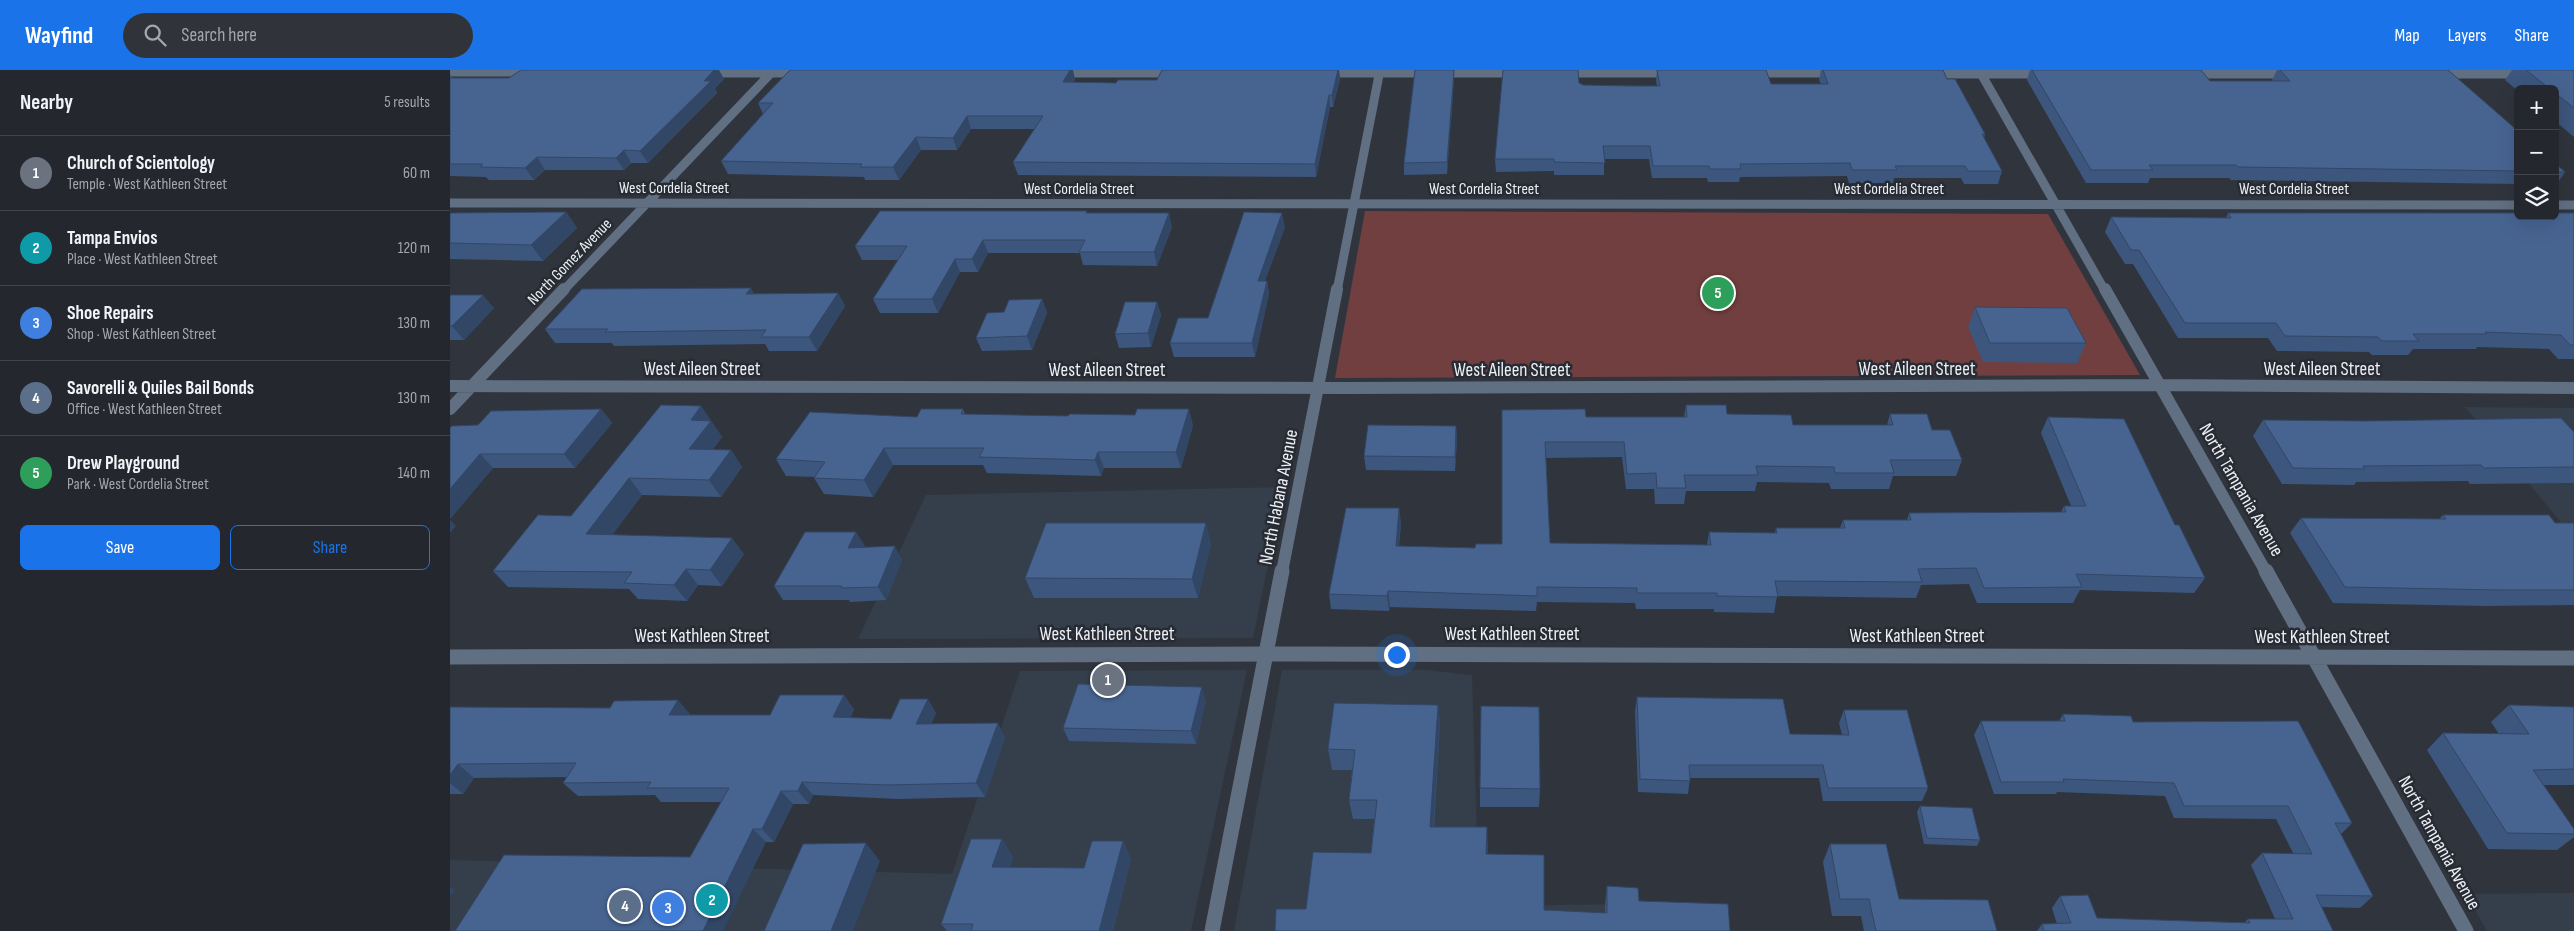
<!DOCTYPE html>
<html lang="en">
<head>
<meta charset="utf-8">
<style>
  body { margin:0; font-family:"Sofia Sans Condensed",sans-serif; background:#30343a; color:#f1f3f6 }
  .controls { position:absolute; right:15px; top:15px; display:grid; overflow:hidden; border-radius:8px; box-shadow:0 5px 20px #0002 }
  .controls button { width:45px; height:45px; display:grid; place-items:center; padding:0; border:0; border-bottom:1px solid #41444a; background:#24282e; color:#f1f3f6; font:25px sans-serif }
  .you { position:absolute; left:946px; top:584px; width:18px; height:18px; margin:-12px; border:4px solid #fff; border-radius:50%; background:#1a73e8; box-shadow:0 0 0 8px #1a73e833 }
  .badge { display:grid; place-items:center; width:32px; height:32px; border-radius:50%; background:#1a73e8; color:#fff; font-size:16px; font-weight:700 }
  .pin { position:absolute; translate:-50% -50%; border:2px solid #fff; box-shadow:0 1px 5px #0006 }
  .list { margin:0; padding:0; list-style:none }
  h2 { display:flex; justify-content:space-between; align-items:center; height:65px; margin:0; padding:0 20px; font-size:21px }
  h2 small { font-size:16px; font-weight:400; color:#a3a6aa }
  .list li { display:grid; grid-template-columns:32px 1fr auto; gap:15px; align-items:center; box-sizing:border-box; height:75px; padding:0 20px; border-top:1px solid #41444a }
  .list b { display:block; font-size:19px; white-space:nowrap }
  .list p { margin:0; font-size:16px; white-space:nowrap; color:#a3a6aa }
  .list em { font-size:16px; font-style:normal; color:#a3a6aa }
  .actions { display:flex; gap:10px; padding:15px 20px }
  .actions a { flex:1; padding:11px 0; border:1px solid #1a73e8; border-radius:8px; text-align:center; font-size:18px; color:#1a73e8 }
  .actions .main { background:#1a73e8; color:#fff }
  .icon { flex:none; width:28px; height:28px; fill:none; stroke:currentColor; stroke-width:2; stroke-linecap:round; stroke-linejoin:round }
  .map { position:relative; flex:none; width:2124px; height:861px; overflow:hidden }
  header { display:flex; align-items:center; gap:30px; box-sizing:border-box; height:70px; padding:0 25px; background:#1a73e8; color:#fff }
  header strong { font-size:24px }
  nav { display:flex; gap:28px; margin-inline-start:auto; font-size:18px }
  .search { width:350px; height:45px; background:#30343a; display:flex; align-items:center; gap:12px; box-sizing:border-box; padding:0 18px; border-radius:28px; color:#a3a6aa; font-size:19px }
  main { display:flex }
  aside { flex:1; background:#24282e }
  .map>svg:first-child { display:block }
  .built { fill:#353e4b }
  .green { fill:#723f40 }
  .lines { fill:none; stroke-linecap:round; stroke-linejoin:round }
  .minor-far2 { stroke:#616f83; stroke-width:9 }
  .minor-far1 { stroke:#616f83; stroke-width:12 }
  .minor { stroke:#616f83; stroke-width:15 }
  .tertiary-far2 { stroke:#616f83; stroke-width:9 }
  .tertiary-far1 { stroke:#616f83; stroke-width:12 }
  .tertiary { stroke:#616f83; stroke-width:15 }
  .wall { fill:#3d567d }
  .shaded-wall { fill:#324666 }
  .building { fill:#476491; stroke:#324666 }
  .labels { text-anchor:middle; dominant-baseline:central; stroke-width:5; stroke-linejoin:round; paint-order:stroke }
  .far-street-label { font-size:16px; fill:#eceff4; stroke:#272b33 }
  .street-label { font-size:19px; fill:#eceff4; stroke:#272b33 }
</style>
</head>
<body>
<header>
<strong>Wayfind</strong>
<div class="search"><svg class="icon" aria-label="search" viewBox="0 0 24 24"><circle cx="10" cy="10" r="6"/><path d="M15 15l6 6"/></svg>Search here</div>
<nav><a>Map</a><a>Layers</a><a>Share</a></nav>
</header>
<main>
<aside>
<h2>Nearby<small>5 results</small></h2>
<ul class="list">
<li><span class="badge" style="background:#6b7280">1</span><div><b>Church of Scientology</b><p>Temple · West Kathleen Street</p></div><em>60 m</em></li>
<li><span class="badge" style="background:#0f9aa8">2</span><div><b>Tampa Envios</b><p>Place · West Kathleen Street</p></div><em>120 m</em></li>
<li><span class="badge" style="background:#3f7fe0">3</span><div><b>Shoe Repairs</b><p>Shop · West Kathleen Street</p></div><em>130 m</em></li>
<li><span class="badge" style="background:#5c6f8a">4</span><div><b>Savorelli &amp; Quiles Bail Bonds</b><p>Office · West Kathleen Street</p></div><em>130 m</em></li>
<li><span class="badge" style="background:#2e9e5b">5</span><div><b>Drew Playground</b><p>Park · West Cordelia Street</p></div><em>140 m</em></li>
</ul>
<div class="actions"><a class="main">Save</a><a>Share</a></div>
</aside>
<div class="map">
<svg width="2124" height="861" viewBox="0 0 2124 861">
  <rect width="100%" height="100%" fill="#30353d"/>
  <path class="built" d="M2015 337 2124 338V468Z
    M834 417 803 568 408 569 476 425Z
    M797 600 741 861H0V790L502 804 570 601Z
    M832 600H977L1022 605 1029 836 1256 833 1260 861H784Z
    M2124 823V861H2037L2016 824Z"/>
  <path class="green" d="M915 141 1598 144 1690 305 885 308Z"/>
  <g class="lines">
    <path class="minor-far2" d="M1529 0 1655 221
      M0 2H84
      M254 3H354
      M607 3H727
      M874 3H1069
      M1112 3H1224
      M1302 3H1387
      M1479 4H1594
      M1737 4H1842
      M1987 4H2074
      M0 133 2068 135
      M2105 135H2124
      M113 221 324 0"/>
    <path class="minor-far1" d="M1655 219 1816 502
      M0 316 898 318 1710 315 2124 318
      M0 339 114 219"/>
    <path class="minor" d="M1816 501 2016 861
      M0 587 847 584 2124 588"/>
    <path class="tertiary-far2" d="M887 221 930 0"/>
    <path class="tertiary-far1" d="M832 502 887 219"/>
    <path class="tertiary" d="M762 861 832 501"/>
  </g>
  <path class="wall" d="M712 0H889L890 9 883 37H880L866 107 568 105 563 92 584 59H521L507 80H471L449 110H415L414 107 278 104 271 91 313 44 308 33 625 9 624 12 666 13 707 10Z
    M1004 0V10L997 104 954 105V93Z
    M1207 0H1316L1321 14H1371L1369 10 1371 0H1493L1497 9 1535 64 1534 68 1552 101 1548 114H1514L1511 108H1444L1443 113H1399L1397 106 1290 107 1289 112H1258L1257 108H1202L1199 89H1154V105H1104V101L1046 102 1045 89 1129 13 1133 15 1207 16 1206 10Z
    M1580 0H1751L1760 11H1823L1822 10 1827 0H1998L2068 61V114L1781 110 1779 108H1700L1698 113H1636L1577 10Z
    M2062 0H2124V67L2105 51V19H2068V21L2055 10Z
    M0 4 3 8 274 9 265 18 267 23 198 93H181L174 100H95L84 110H39L36 107 0 106Z
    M2105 93 2115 102 2106 115H2105Z
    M116 142 127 158 93 191 0 189V143Z
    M638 143 722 157 707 196 633 195 630 183H538L528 202H510L488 243H430L423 229 448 190H412L405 176Z
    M1778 143H2124V289H2108L2099 279 2027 277 2026 279H1963L1958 285H1922L1919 282 1827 281 1818 268H1728L1683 194H1675L1655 162 1661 147 1776 148Z
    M835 157 815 211H817L819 224 805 287H724L720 273 758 248Z
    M388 223 395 236 367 281H319L315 274 164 276 162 273H105L95 259 304 224Z
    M0 225 44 238 14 270H0Z
    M592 229 597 243 582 280 532 281 526 268 554 242Z
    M707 232 711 245 701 277 669 278 665 264Z
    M1525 237 1636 273 1627 293 1533 292 1518 257Z
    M1236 335 1277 344 1343 355H1437L1440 344 1482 360 1512 390 1506 406H1443L1439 419H1381L1379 413 1307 412 1305 421H1236L1234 434H1205L1204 419H1176L1172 387 1096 388 1100 473 1257 475 1259 462 1325 463 1326 458H1390L1393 450H1457L1459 443 1611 442 1614 436H1621L1591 363 1598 347 1725 455 1755 508 1744 523 1630 520 1623 533H1527L1519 514 1471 515 1466 528 1327 526 1324 543 1264 542V539H1186L1185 533 1087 532 1086 541 940 537 939 541 881 539 879 524 949 438 951 454 949 476 1025 478 1052 474V340L1136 347H1234Z
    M251 336 272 367 262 380H281L292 397 271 427 192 425 162 465 294 484 272 516 248 515 237 531 188 529 179 519 58 517 43 501 121 446Z
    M151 339 162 353 125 398H43L0 449 28 355Z
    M513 339 515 344 743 355 731 398H654L651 406 537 403 533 395H443L423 427 374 424 364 408 365 407 336 406 326 389 467 347Z
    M1813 350 2124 362V413L2020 414 2018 411 1906 412 1904 415 1832 414 1803 366Z
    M1006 356 1007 370 1005 401 916 400 914 386Z
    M1993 445 2105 453H2124V535L2035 536 1883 533 1840 463 1851 448 1989 449Z
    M761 473 748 528H584L575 508Z
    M415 476 414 477 452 490 436 530 400 532 399 530H333L324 516Z
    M1187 627 1340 664 1392 665 1389 653 1394 640 1478 718 1472 731H1373L1369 708H1240L1238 724 1188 722 1185 641Z
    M756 630 746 674 619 671 613 658Z
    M988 635 990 655 984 757 1038 776 1037 784 1094 840 1155 843V835L1157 816 1189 831 1280 861 856 839 921 783 924 749H903L899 730 902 700H882L878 679Z
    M2059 635 2124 637V715H2094L2124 759V767L2107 780 2038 779 1977 680 1993 663 2049 664 2041 652Z
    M0 637 240 644V645H320L404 639 400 648 441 649 486 643 481 654 555 667 535 727 448 729 363 725 359 734H343L324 772H316L240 787 271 732H211L205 725 128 726 113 713 117 707 24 708 13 724H0Z
    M1613 644 1683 652 1902 753 1891 764 1923 826 1910 838 1871 837 1883 861H1587L1592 854H1607L1602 838 1610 826 1647 848 1794 853 1798 849H1825L1801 795 1812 783H1843L1826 749 1724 748 1715 726 1607 722 1606 724H1544L1524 665 1531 651H1609Z
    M1030 718 1090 719 1089 737H1030Z
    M1470 736 1530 770 1527 776 1474 774 1467 742Z
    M552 769 563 787 560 797 634 798 673 771 681 789 663 861H497L491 854Z
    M1380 774 1449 829 1547 861H1414L1411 846H1382L1373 792Z"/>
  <path class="shaded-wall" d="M264 0H269L274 9 265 18 267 23 198 93 190 81Z
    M620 0H623L625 9 617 24 613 12Z
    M888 0H889L890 9 883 37 882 25Z
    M1004 0V10L997 104V92Z
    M879 25 880 37 866 107 865 94Z
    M517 46 521 59 507 80 503 68Z
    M466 67 471 80 449 110 443 97Z
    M174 80 181 93 174 100 166 88Z
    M87 87 95 100 84 110 75 98Z
    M116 142 127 158 93 191 81 175Z
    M719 143 722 157 707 196 704 182Z
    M832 143 835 157 810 224 808 211Z
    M533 170 538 183 528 202 522 189Z
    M505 189 510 202 488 243 482 229Z
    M817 211 819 224 805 287 802 273Z
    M301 218 308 231 296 224Z
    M388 223 395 236 367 281 359 267Z
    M33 225 44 238 14 270 2 256Z
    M592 229 597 243 582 280 577 266Z
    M707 232 711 245 701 277 698 263Z
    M251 336 272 367 251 396 239 379 241 350Z
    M151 339 162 353 125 398 114 384Z
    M739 339 743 355 731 398 726 382Z
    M1006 356 1007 370 1005 401V387Z
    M434 378 443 395 423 427 414 410Z
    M281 380 292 397 271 427 259 410Z
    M648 382 654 398 651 406 645 390Z
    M30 384 43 398 0 449V419Z
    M179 408 192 425 150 481 136 464Z
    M949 438 951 454 947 491 946 476Z
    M0 450 6 456 0 463Z
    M756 453 761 473 748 528 742 509Z
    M406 462 415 476 406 492 398 478Z
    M282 468 294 484 272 516 260 500Z
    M445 476 452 490 436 530 428 517Z
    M236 499 248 515 237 531 224 515Z
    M938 521 940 537 939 541 937 526Z
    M752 617 756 630 746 674 741 661Z
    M394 625 404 639 393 661 383 647Z
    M478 629 486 643 475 668 466 654Z
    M228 630 240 644 232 658 219 645Z
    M988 635 990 655 982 776 980 757Z
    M548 653 555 667 535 727 526 713Z
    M8 694 24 708 13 724 0 713V705Z
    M352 712 363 725 359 734 348 721Z
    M331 721 343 734 324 772 312 759Z
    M1037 757 1038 776 1037 803 1036 784Z
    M303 759 316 772 273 861H253Z
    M552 769 563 787 554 815 542 797Z
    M673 771 681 789 663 861H649Z
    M416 773 430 791 403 861H381Z
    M0 816 5 820 0 826Z"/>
  <path class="building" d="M71 0H264L254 11H261L190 81 174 80 166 88 87 87 75 98 30 97 33 94H0V8H59Z
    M340 0H620L613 12 666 13 668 10H707L712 0H888L882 25H879L865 94 563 92 593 46H517L503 68 466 67 443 97H410L412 94 271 91 323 33H308Z
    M965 0H1004L997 92 954 93Z
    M1053 0H1128L1129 13 1133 15 1176 16H1210L1207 0H1316L1321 14H1378L1373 0H1493L1497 9H1505L1535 64H1532L1552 101H1518L1515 96H1445L1447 100H1402L1400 93 1290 94 1291 99H1260L1259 96H1203L1200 76H1153L1155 93 1104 92V89H1045Z
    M1582 0H1751L1760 11H1840L1830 0H1998L2068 61V101L1788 97 1786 95H1699L1703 100H1641Z
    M2076 0H2124V38L2105 23V19H2100Z
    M2105 93 2115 102H2105Z
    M430 141H637L636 143H719L704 182H629L635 170H533L522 189H505L482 229H423L457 176H405Z
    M116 142 81 175 0 173V143Z
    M794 142 832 143 808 211H817L802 273H720L728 248H758Z
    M1778 143H2068V146H2105V143H2124V275H2120L2111 265 2035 262 2037 264H1963L1969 271H1932L1928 267 1835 266 1826 253H1735L1689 180H1681L1661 147 1781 148Z
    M301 218 296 224 388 223 359 267H311L316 260 155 262 158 259H95L132 219Z
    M0 225H33L2 256H0Z
    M592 229 577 266 526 268 537 243 554 242 559 230Z
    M675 232H707L698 263 665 264Z
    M1525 237 1617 238 1636 273H1540Z
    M211 335 251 336 241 350 261 351 239 379 281 380 259 410 179 408 136 464 282 468 260 500 236 499 224 515 174 513 182 502 43 501 88 445 121 446Z
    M1236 335H1276L1277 344 1341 345 1343 355H1443L1440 344H1477L1482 360H1500L1512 390H1440L1444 403H1385L1384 397 1306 396 1308 405H1234L1236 418H1207L1206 403 1177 404 1174 372H1095L1100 473 1261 475 1259 462 1327 463 1326 458H1395L1393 450H1461L1459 443 1616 442 1614 436H1636L1598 347 1674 349 1725 455H1729L1755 508 1626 504 1632 517 1534 518 1526 498 1468 499 1472 512 1325 511 1328 527 1267 526V523H1187V518L1087 517V526L938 521 937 526 879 524 896 438H949L946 476 1025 478 1026 474H1052V340L1135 339 1136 347H1237Z
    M151 339 114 384H30L0 419V358L2 356 28 355 41 341Z
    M471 339H513L511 344 618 346 620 344 685 345 687 339H739L726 382H648L645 390 529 387 534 378H434L414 410 364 408 375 392 326 389 360 342 467 347Z
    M2111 348 2124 362V397L2034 398 2031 395 1913 396 1915 399 1843 398 1813 350 1916 351Z
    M918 355 1006 356 1005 387 914 386Z
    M1993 445H2099L2105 453H2124V520H2049L1895 517 1851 448 1996 449Z
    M596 453H756L742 509 575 508Z
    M355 462H406L398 478 445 476 428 517 391 518 392 516H324Z
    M628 614 752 617 741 661 613 658Z
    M330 625H394L383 647 441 649 450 629H478L466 654 548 653 526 713 438 715 352 712 348 721H331L312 759H303L253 861H5L54 785 240 787 279 718H197L201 712 113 713 126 693 8 694 0 705V637L160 638 164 631 228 630 219 645H320Z
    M1187 627 1333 629 1340 664 1399 665 1394 640H1457L1478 718H1378L1373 695H1239L1240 711 1190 709Z
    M884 633 988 635 980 757H1037L1036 784 1094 785V840L1157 843V816L1188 818 1189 831 1278 834 1280 861H825L826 839H856L863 782 921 783 927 730H899L905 680 878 679Z
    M2059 635 2124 637V699L2083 700 2124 759V764L2057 763 1993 663 2079 664Z
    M1031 636 1089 637 1090 719 1030 718Z
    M1613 644 1681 646 1683 652 1848 651 1902 753H1885L1923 826 1866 825 1883 861H1594L1592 854 1621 853 1610 826 1638 825 1647 848 1800 853 1798 849H1843L1812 783 1862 784 1838 736H1734L1724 713 1613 709 1614 712H1551L1531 651H1615Z
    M1470 736 1522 738 1530 770 1477 768Z
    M521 769H552L542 797 634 798 642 771H673L649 861H521L523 854H491Z
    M416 773 381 861H314L353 774Z
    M1380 774H1436L1449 829 1538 830 1547 861H1426L1419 829H1390Z"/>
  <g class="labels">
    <g class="far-street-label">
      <text x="224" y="118">West Cordelia Street</text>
      <text x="629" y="119">West Cordelia Street</text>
      <text x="1034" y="119">West Cordelia Street</text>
      <text x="1439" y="119">West Cordelia Street</text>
      <text x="1844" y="119">West Cordelia Street</text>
      <text transform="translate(120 192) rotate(-46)">North Gomez Avenue</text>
    </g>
    <g class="street-label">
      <text x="252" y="299">West Aileen Street</text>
      <text x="1467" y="299">West Aileen Street</text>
      <text x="1872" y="299">West Aileen Street</text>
      <text x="657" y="300">West Aileen Street</text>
      <text x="1062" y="300">West Aileen Street</text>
      <text transform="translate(1791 420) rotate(60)">North Tampania Avenue</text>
      <text transform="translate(829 427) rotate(-79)">North Habana Avenue</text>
      <text x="657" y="564">West Kathleen Street</text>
      <text x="1062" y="564">West Kathleen Street</text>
      <text x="252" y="566">West Kathleen Street</text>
      <text x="1467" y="566">West Kathleen Street</text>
      <text x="1872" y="567">West Kathleen Street</text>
      <text transform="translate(1989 773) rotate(61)">North Tampania Avenue</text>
    </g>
  </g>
</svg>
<div class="controls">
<button>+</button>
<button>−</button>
<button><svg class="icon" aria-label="layers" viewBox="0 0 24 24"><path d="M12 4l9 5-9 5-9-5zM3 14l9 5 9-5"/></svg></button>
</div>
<div class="you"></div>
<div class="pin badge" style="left:658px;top:610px;background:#6b7280">1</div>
<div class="pin badge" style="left:262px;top:830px;background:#0f9aa8">2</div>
<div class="pin badge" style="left:218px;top:838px;background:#3f7fe0">3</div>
<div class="pin badge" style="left:175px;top:836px;background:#5c6f8a">4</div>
<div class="pin badge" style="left:1268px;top:223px;background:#2e9e5b">5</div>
</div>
</main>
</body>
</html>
